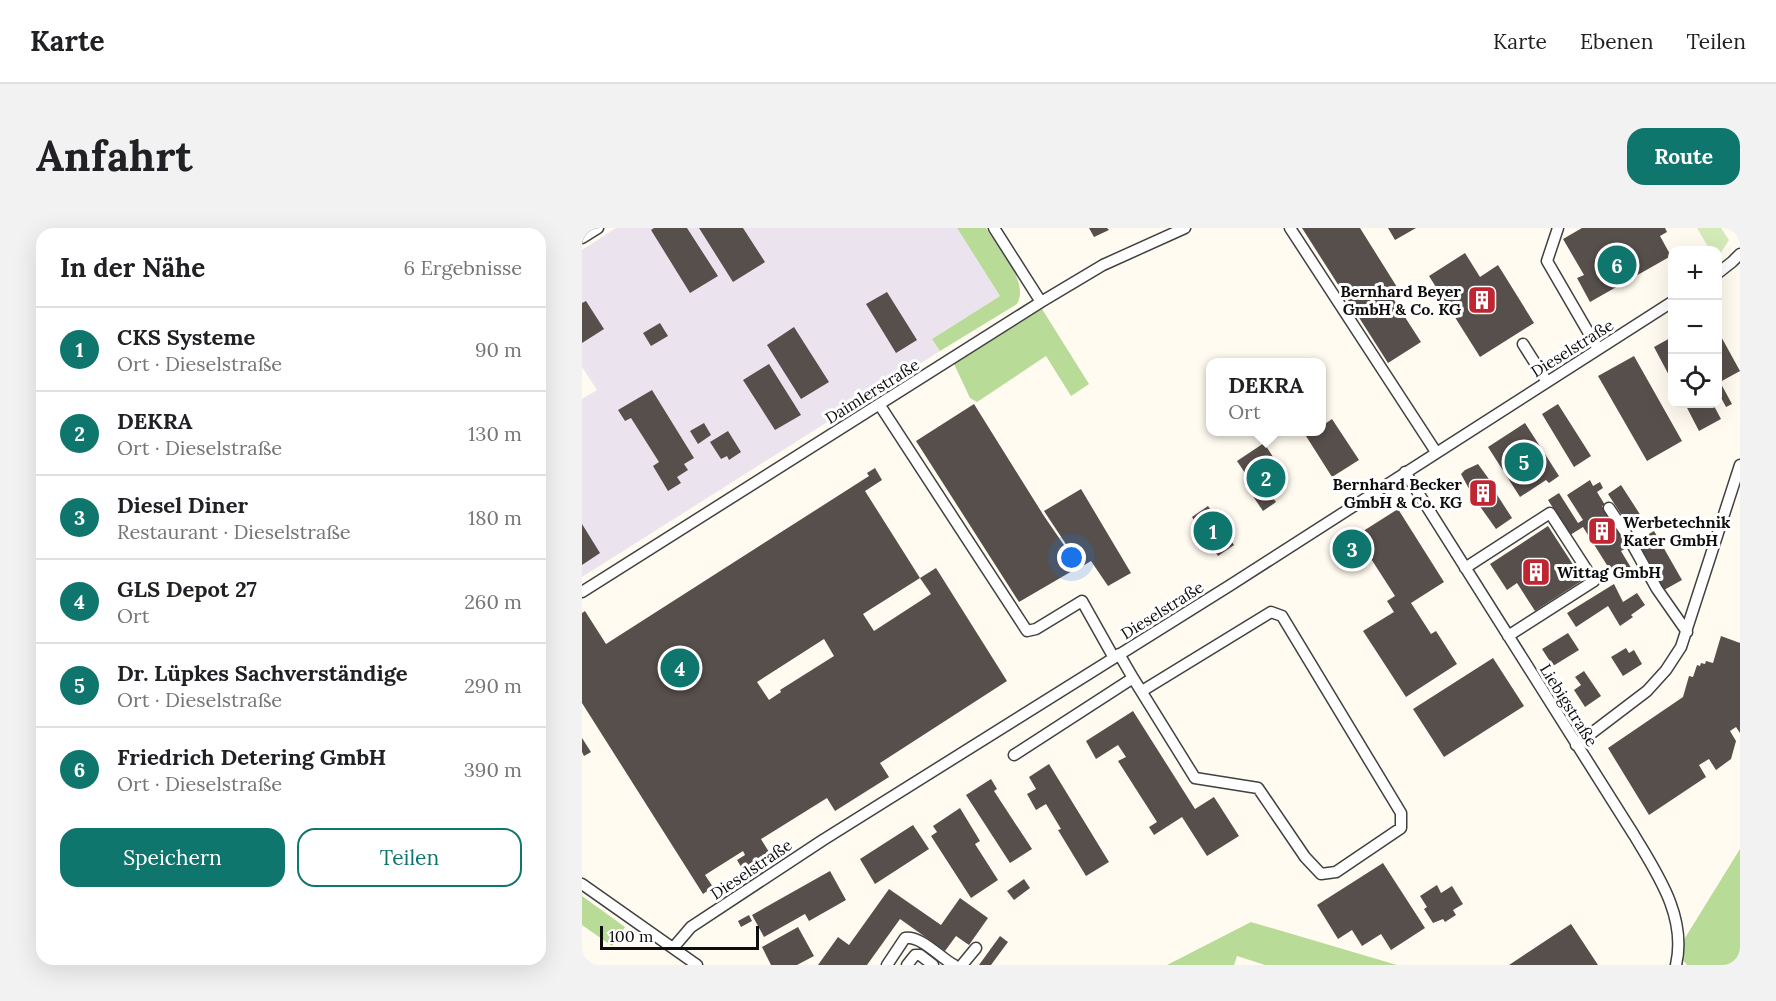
<!DOCTYPE html>
<html lang="de">
<head>
<meta charset="utf-8">
<style>
  body { margin:0; font-family:Lora,serif; background:#f2f2f2; color:#202124 }
  .controls { position:absolute; right:18px; top:18px; display:grid; overflow:hidden; border-radius:12px; box-shadow:0 6px 24px #0002 }
  .controls button { width:54px; height:54px; display:grid; place-items:center; padding:0; border:0; border-bottom:2px solid #e0e0e0; background:#fff; color:#202124; font:30px sans-serif }
  .scale { position:absolute; left:18px; bottom:15px; width:159px; box-sizing:border-box; padding-left:6px; border:3px solid #0e0e0e; border-top:0; font-size:16px; line-height:21px; white-space:nowrap; color:#0e0e0e; -webkit-text-stroke:4px #fff; paint-order:stroke }
  .you { position:absolute; left:490px; top:330px; width:21px; height:21px; margin:-15px; border:4px solid #fff; border-radius:50%; background:#1a73e8; box-shadow:0 0 0 9px #1a73e833 }
  .badge { display:grid; place-items:center; width:39px; height:39px; border-radius:50%; background:#0f766e; color:#fff; font-size:20px; font-weight:700 }
  .pin { position:absolute; translate:-50% -50%; border:3px solid #fff; box-shadow:0 2px 6px #0006 }
  .popup { position:absolute; left:624px; top:130px; width:120px; height:78px; box-sizing:border-box; display:grid; place-content:center; border-radius:12px; background:#fff; filter:drop-shadow(0 2px 4px #0005); font-size:20px; white-space:nowrap; color:#757577 }
  .popup b { font-size:22px; color:#202124 }
  .popup::after { content:''; position:absolute; left:50%; top:100%; margin-left:-12px; border:12px solid transparent; border-top-color:#fff }
  .list { margin:0; padding:0; list-style:none }
  h2 { display:flex; justify-content:space-between; align-items:center; height:78px; margin:0; padding:0 24px; font-size:26px }
  h2 small { font-size:20px; font-weight:400; color:#757577 }
  .list li { display:grid; grid-template-columns:39px 1fr auto; gap:18px; align-items:center; box-sizing:border-box; height:84px; padding:0 24px; border-top:2px solid #e0e0e0 }
  .list b { display:block; font-size:22px; white-space:nowrap }
  .list p { margin:0; font-size:20px; white-space:nowrap; color:#757577 }
  .list em { font-size:20px; font-style:normal; color:#757577 }
  .actions { display:flex; gap:12px; padding:18px 24px }
  .actions a { flex:1; padding:14px 0; border:2px solid #0f766e; border-radius:18px; text-align:center; font-size:21px; color:#0f766e }
  .actions .main { background:#0f766e; color:#fff }
  .icon { flex:none; width:33px; height:33px; fill:none; stroke:currentColor; stroke-width:2; stroke-linecap:round; stroke-linejoin:round }
  .map { position:relative; flex:none; width:1158px; height:737px; overflow:hidden; border-radius:18px }
  header { display:flex; align-items:center; gap:36px; box-sizing:border-box; height:84px; padding:0 30px; background:#fff; border-bottom:2px solid #e0e0e0 }
  header strong { font-size:28px }
  nav { display:flex; gap:33px; margin-inline-start:auto; font-size:21px }
  .intro { display:flex; align-items:center; justify-content:space-between; box-sizing:border-box; height:144px; padding:0 36px }
  h1 { margin:0; font-size:42px }
  .button { padding:15px 27px; border-radius:18px; background:#0f766e; color:#fff; font-size:21px; font-weight:700 }
  main { display:flex; gap:36px; padding:0 36px }
  aside { flex:1; background:#fff; border-radius:18px; box-shadow:0 6px 24px #0002 }
  .map>svg:first-child { display:block }
  .industrial { fill:#ebe3ed }
  .green { fill:#d4eab9 }
  .forest { fill:#b8db98 }
  .building { fill:#574f4b; fill-rule:evenodd }
  .lines { fill:none; stroke-linecap:round; stroke-linejoin:round }
  .minor-casing { stroke:#414141; stroke-width:13 }
  .minor { stroke:#fff; stroke-width:10 }
  .labels { text-anchor:middle; dominant-baseline:central; stroke-width:6; stroke-linejoin:round; paint-order:stroke }
  .poi-label { font-size:16px; font-weight:bold; fill:#0e0e0e; stroke:#fff; text-anchor:end }
  .street-label { font-size:16px; fill:#0e0e0e; stroke:#fff }
</style>
</head>
<body>
<header>
<strong>Karte</strong>
<nav><a>Karte</a><a>Ebenen</a><a>Teilen</a></nav>
</header>
<div class="intro"><h1>Anfahrt</h1><a class="button">Route</a></div>
<main>
<aside>
<h2>In der Nähe<small>6 Ergebnisse</small></h2>
<ul class="list">
<li><span class="badge">1</span><div><b>CKS Systeme</b><p>Ort · Dieselstraße</p></div><em>90 m</em></li>
<li><span class="badge">2</span><div><b>DEKRA</b><p>Ort · Dieselstraße</p></div><em>130 m</em></li>
<li><span class="badge">3</span><div><b>Diesel Diner</b><p>Restaurant · Dieselstraße</p></div><em>180 m</em></li>
<li><span class="badge">4</span><div><b>GLS Depot 27</b><p>Ort</p></div><em>260 m</em></li>
<li><span class="badge">5</span><div><b>Dr. Lüpkes Sachverständige</b><p>Ort · Dieselstraße</p></div><em>290 m</em></li>
<li><span class="badge">6</span><div><b>Friedrich Detering GmbH</b><p>Ort · Dieselstraße</p></div><em>390 m</em></li>
</ul>
<div class="actions"><a class="main">Speichern</a><a>Teilen</a></div>
</aside>
<div class="map">
<svg width="1158" height="737" viewBox="0 0 1158 737">
  <rect width="100%" height="100%" fill="#fffbf0"/>
  <path class="industrial" d="M34 0H375L418 68 350 111 358 123 0 349V171L15 162 0 139V22Z"/>
  <path class="green" d="M1115 0H1139L1147 12 1136 29V22H1128Z"/>
  <path class="forest" d="M375 0H404C416 19 448 55 435 76L358 123 350 111 418 68Z
    M460 81 507 156 489 168 464 128 395 174 388 170 372 136Z
    M1158 621V737H1105L1100 731 1098 718Z
    M0 668 43 699 30 718 0 697Z
    M669 694 815 737H683L655 728 652 737H585Z"/>
  <path class="building" d="M72 0H105L136 48 108 65 69 2Z
    M117 0H161L183 34 151 54Z
    M507 0H525L527 2 512 9Z
    M720 0H778L820 67 812 72 839 114 806 135Z
    M806 0H834L813 12Z
    M1000 0H1083L1085 4 1078 8 1089 28 1008 74 995 50 1002 47 981 11Z
    M883 25 898 49 916 37 952 95 898 129 847 48Z
    M305 64 335 112 314 125 284 76Z
    M4 73 22 101 0 115V75Z
    M78 95 86 108 69 118 61 105Z
    M212 99 247 154 219 171 185 117Z
    M1136 103 1158 143 1138 154 1150 176 1144 179 1136 164Z
    M1090 109V153L1072 119Z
    M1052 128 1100 213 1065 233 1016 148Z
    M187 136 219 187 193 202 161 152Z
    M70 162 112 230 102 236 106 242 95 249 99 255 86 263 71 238 77 234 49 190 43 193 36 182Z
    M392 176 462 288 497 339 437 374 334 213Z
    M976 176 1009 228 992 239 960 186Z
    M1103 176H1131L1139 191 1117 203Z
    M750 191 777 232 750 249 724 208 730 204H740V198Z
    M122 195 129 207 116 216 108 203Z
    M943 195 977 248 967 255 964 252 938 269 906 219Z
    M146 203 159 224 147 232 145 228 139 231 128 214Z
    M682 215 704 249 691 258 694 262 688 266 694 274 681 283 662 255 667 251 655 233Z
    M896 236 912 258 910 259 930 290 914 301 892 270 879 246 883 242Z
    M293 240 300 252 283 263 338 350 281 386 292 403 349 366 338 350 354 340 425 453 298 535 307 549 253 583 245 570 179 611 187 624 161 642 155 632 163 627 161 623 123 647 131 659 121 666 0 475V385L3 383 24 416 287 248 285 245ZM242 411 252 428 198 462 199 464 187 472 175 454Z
    M1008 252 1011 258 1018 254 1021 260 1015 264 1023 277 1020 278 1046 319 1039 323 1051 343 1035 353 1001 299 988 307 966 272 977 265 996 295 1001 292 985 267Z
    M1039 257 1061 291 1048 300 1026 266Z
    M499 261 549 345 526 358 509 333 499 339 462 283Z
    M626 278 652 317 636 328 610 289Z
    M816 281 862 354 829 375 849 406 854 403 875 436 824 469 781 403 812 384 805 373 813 368 784 323 766 334 756 319Z
    M0 296 18 325 0 337Z
    M966 298 1001 352 953 383 935 355 925 362 908 336Z
    M1072 303 1100 352 1082 362 1055 313Z
    M1032 356 1041 374 1055 365 1063 377 1049 387 1051 389 1038 398 1026 378 994 399 985 385Z
    M986 405 997 422 971 438 960 421Z
    M1139 408 1158 415V505L1154 499 1148 503 1154 513 1149 531 1134 542 1127 531 1117 537 1124 549 1067 587 1026 520 1101 469 1107 448 1111 449 1115 437 1118 438 1119 435 1123 436 1124 433 1131 435Z
    M1044 420 1047 425 1052 422 1060 436 1041 448 1029 429Z
    M911 430 942 478 862 529 831 481Z
    M1002 443 1019 468 1003 479 992 462 999 457 993 449Z
    M551 483 613 581 632 569 657 608 625 628 600 589 572 607 567 599 575 594 536 533 544 529 536 517 514 531 504 513Z
    M0 510 9 524 2 528 0 524Z
    M467 536 527 634 504 648 476 602 479 601 464 576 454 582 445 566 454 561 447 549Z
    M409 551 415 561 412 563 450 621 428 635 384 567Z
    M378 580 398 613 393 616 416 652 389 670 349 608 355 604 351 598Z
    M331 597 347 621 293 656 278 631Z
    M801 635 843 700 809 722 799 706 780 718 770 702 756 711 735 677Z
    M248 643 264 672 227 693 223 686 182 709 170 687Z
    M442 651 448 660 432 672 425 663Z
    M855 657 859 665 870 658 881 676 871 682 874 687 863 694 861 691 851 695 842 681 845 679 838 668Z
    M307 661 359 697 378 670 406 690 387 717 374 708 363 723 318 691 285 737H236L256 709 267 717Z
    M167 687 170 693 159 699 156 693Z
    M989 696 1016 737H927Z
    M216 699 232 728 215 737H189L180 719Z
    M418 708 426 714 409 737H397Z"/>
  <g class="lines">
    <g class="minor-casing">
      <path id="minor" d="M412 0 459 74
        M708 0 854 224
        M976 0 965 33 1016 121
        M0 10 16 0
        M1136 45 1150 34 1158 26
        M941 116 965 154
        M297 176 445 403 454 401 500 373 532 430
        M823 244 1052 607C1076 647 1105 689 1094 737
        M1027 280 1045 307 1075 361 1105 404
        M883 340 968 285 1012 353 926 408
        M0 364 459 74 521 37 603 0
        M551 450 613 550 676 560 723 629 739 646 754 644 819 600V585L700 388 689 384 560 463
        M994 517 1065 463 1084 442 1099 419 1158 237
        M432 527 551 450 537 426
        M0 656 115 737
        M91 720 109 699 241 612 647 358 1090 74
        M305 737 323 710C340 708 357 729 372 737
        M325 737 333 727H338L351 737
        M380 737 394 720"/>
    </g>
    <use href="#minor" class="minor"/>
  </g>
  <defs>
    <g id="building-square" transform="scale(1.5)"><rect x="-9" y="-9" width="18" height="18" rx="4" fill="#c02532" stroke="#fff"/><path d="M-4-6H4V6H1V3H-1V6H-4ZM-2.5-4.3h1.7v1.8h-1.7ZM.8-4.3h1.7v1.8H.8ZM-2.5-1h1.7V.8h-1.7ZM.8-1h1.7V.8H.8Z" fill="#fff"/></g>
  </defs>
  <g fill-rule="evenodd">
    <use href="#building-square" x="900" y="72"/>
    <use href="#building-square" x="901" y="265"/>
    <use href="#building-square" x="1020" y="303"/>
    <use href="#building-square" x="954" y="344"/>
  </g>
  <g class="labels">
    <g class="poi-label">
      <text x="879" y="63">Bernhard Beyer<tspan x="879" dy="18">GmbH &amp; Co. KG</tspan></text>
      <text x="880" y="256">Bernhard Becker<tspan x="880" dy="18">GmbH &amp; Co. KG</tspan></text>
      <text x="1041" y="294" text-anchor="start">Werbetechnik<tspan x="1041" dy="18">Kater GmbH</tspan></text>
      <text x="975" y="344" text-anchor="start">Wittag GmbH</text>
    </g>
    <g class="street-label">
      <text transform="translate(990 120) rotate(-32)">Dieselstraße</text>
      <text transform="translate(290 163) rotate(-32)">Daimlerstraße</text>
      <text transform="translate(580 382) rotate(-32)">Dieselstraße</text>
      <text transform="translate(987 477) rotate(58)">Liebigstraße</text>
      <text transform="translate(169 641) rotate(-34)">Dieselstraße</text>
    </g>
  </g>
</svg>
<div class="controls">
<button>+</button>
<button>−</button>
<button><svg class="icon" aria-label="locate" viewBox="0 0 24 24"><circle cx="12" cy="12" r="6"/><path d="M12 2v4M12 18v4M2 12h4M18 12h4"/></svg></button>
</div>
<div class="scale">100 m</div>
<div class="you"></div>
<div class="pin badge" style="left:631px;top:303px">1</div>
<div class="pin badge" style="left:684px;top:250px">2</div>
<div class="popup"><b>DEKRA</b>Ort</div>
<div class="pin badge" style="left:770px;top:321px">3</div>
<div class="pin badge" style="left:98px;top:440px">4</div>
<div class="pin badge" style="left:942px;top:234px">5</div>
<div class="pin badge" style="left:1035px;top:37px">6</div>
</div>
</main>
</body>
</html>
